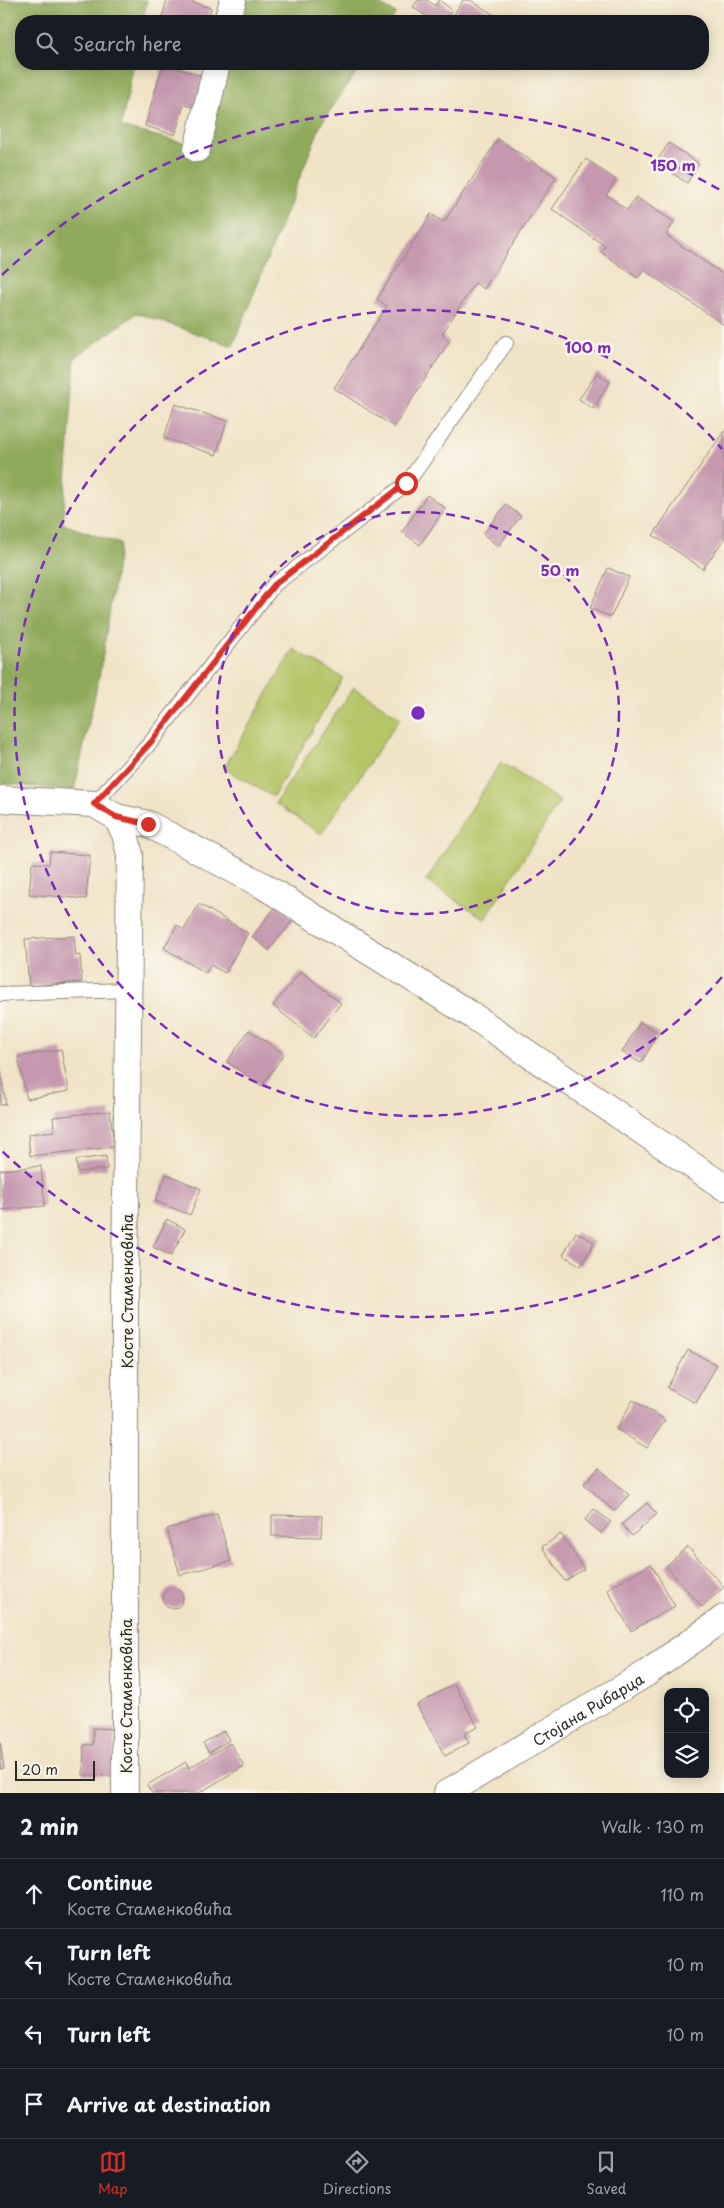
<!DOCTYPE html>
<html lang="en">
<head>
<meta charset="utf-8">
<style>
  body { margin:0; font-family:"Playpen Sans",sans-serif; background:#20242c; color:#f1f3f6 }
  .controls { position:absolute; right:15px; bottom:15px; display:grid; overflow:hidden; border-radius:10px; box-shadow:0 2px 12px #0003 }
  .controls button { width:45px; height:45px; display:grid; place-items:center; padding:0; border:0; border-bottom:1px solid #363941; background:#171b24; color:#f1f3f6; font:25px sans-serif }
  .scale { position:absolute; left:15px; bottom:12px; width:80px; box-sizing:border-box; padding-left:5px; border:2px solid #2b2b2b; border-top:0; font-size:14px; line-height:18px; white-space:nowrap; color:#2b2b2b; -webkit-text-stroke:4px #fbf7ec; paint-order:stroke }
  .stop { position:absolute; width:15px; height:15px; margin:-11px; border:4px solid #d93025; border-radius:50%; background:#fff }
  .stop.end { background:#d93025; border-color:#fff; box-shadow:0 1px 5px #0008 }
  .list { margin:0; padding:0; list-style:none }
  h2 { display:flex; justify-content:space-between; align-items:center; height:65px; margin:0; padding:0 20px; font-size:21px }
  h2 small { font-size:16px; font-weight:400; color:#9ea1a6 }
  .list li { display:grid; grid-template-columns:32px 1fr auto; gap:15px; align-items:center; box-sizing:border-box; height:70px; padding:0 20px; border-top:1px solid #363941 }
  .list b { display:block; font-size:19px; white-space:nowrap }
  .list p { margin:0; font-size:16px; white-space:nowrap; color:#9ea1a6 }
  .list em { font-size:16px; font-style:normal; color:#9ea1a6 }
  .icon { flex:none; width:28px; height:28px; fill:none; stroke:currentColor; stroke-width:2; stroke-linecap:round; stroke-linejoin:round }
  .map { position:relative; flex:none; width:724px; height:1793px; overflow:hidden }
  .search { position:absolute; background:#171b24; box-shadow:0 2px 12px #0003; left:15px; right:15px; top:15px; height:55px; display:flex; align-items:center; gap:12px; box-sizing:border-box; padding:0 18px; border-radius:20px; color:#9ea1a6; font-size:19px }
  .sheet { height:345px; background:#171b24 }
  nav { display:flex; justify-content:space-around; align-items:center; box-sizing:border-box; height:70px; border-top:1px solid #363941; background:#171b24; font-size:14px; color:#9ea1a6 }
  nav a { display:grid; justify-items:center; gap:2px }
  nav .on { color:#d93025 }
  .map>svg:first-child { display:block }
  .green { fill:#b5c567; stroke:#707849 }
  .forest { fill:#90aa5c; stroke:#5e6a44 }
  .building { fill:#c598af }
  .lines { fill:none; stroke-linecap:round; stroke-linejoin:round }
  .service-casing { stroke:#8e8778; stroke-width:16 }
  .minor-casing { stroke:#8e8778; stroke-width:28 }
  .service { stroke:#fff; stroke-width:14 }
  .minor { stroke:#fff; stroke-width:26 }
  .route { stroke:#d93025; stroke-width:6 }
  .ring { fill:none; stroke:#7b2cbf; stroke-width:2.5; stroke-dasharray:9 6 }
  .labels { text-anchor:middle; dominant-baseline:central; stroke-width:5; stroke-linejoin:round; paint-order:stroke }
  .street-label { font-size:15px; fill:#2b2b2b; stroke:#fbf7ec }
  .centre { fill:#7b2cbf; stroke:#fbf7ec; stroke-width:2.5 }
  .ring-label { font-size:15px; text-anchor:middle; font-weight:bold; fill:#7b2cbf; stroke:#fbf7ec; stroke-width:5; stroke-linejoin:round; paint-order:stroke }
</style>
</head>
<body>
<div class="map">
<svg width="724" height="1793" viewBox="0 0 724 1793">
  <rect width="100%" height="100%" fill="#fbf7ec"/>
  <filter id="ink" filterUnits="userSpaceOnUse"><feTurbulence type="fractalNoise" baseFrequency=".02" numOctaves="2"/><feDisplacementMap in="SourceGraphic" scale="10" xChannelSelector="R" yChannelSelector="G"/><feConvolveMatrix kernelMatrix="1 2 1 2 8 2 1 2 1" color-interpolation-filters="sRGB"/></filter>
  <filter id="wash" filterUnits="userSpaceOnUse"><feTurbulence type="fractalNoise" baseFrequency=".0096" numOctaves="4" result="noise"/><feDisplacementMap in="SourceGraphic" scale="20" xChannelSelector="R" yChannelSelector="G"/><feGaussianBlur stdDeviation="1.12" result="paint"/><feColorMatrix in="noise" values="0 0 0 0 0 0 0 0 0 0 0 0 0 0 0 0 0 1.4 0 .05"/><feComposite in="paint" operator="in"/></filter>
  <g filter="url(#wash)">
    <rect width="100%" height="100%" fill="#f0e3c6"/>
    <path class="green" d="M293 649 343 678 273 797 224 768Z
      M354 687 400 718 321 834 275 803Z
      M501 762 560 801 485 919 426 881Z"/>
    <path class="forest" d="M0 0H147L143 21H21V64H134L121 127 188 144 219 64H362L321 124 233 346 137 313 75 358 63 524 120 544 101 667 74 791 0 783Z
      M243 0H371L396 13 391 21H235Z"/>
    <g id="blocks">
      <path class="building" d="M167 0H185L211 8 207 21H161Z
        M418 0H427L435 6 439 0 452 10 444 21H433L413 7Z
        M463 0H470L501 19 500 21H450Z
        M163 64 206 77 197 108 184 105 175 135 145 126Z
        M498 139 556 177 484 289 475 283 442 334 449 342 394 427 334 388 387 306 377 299 431 214 444 222Z
        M669 143 699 164 687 183 656 162Z
        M586 159 616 180 606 195 627 210 636 197 674 222 666 235 724 275V325L644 270 638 278 601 252 605 246 552 209Z
        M597 373 610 382 593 409 579 399Z
        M175 404 227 421 216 455 164 438Z
        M724 431V539L703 569 653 535Z
        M427 495 445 508 420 545 402 532Z
        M506 505 521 516 498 546 483 534Z
        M608 568 629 577 611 617 590 608Z
        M50 852 90 855 86 899 29 894 32 863 49 864Z
        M199 904 248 933 225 973 210 965 206 973 164 948 177 925 184 930Z
        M277 905 294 919 269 950 252 937Z
        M74 936 76 956 80 955 82 982 29 986 25 939Z
        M301 971 341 1003 314 1038 273 1006Z
        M640 1022 659 1033 641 1063 622 1052Z
        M249 1030 284 1054 262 1086 227 1062Z
        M61 1049 69 1091 27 1099 18 1057Z
        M0 1066 6 1104 0 1105Z
        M110 1111 114 1147 30 1156 28 1134 54 1131 53 1117Z
        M106 1156 107 1169 78 1172 76 1160Z
        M41 1166 45 1206 0 1210V1170Z
        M167 1174 201 1189 190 1215 155 1201Z
        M167 1219 185 1229 171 1256 153 1247Z
        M576 1232 594 1242 581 1266 563 1255Z
        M688 1350 717 1365 696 1403 667 1388Z
        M633 1400 665 1420 647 1448 616 1429Z
        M599 1468 629 1495 614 1511 584 1484Z
        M647 1503 657 1514 632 1536 622 1524Z
        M594 1509 611 1522 601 1533 585 1520Z
        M217 1514 231 1561 180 1575 167 1529Z
        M272 1515 322 1516 321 1537 272 1536Z
        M561 1534 584 1569 565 1581 542 1547Z
        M688 1547 724 1587 702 1607 666 1566Z
        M651 1564 675 1606 631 1631 607 1589Z
        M163 1598a10 10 0 1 1 20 0a10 10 0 1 1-20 0Z
        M454 1684 478 1727 464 1734 469 1743 445 1756 417 1705Z
        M93 1728 115 1729 113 1776 83 1775 84 1745H93Z
        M224 1731 229 1740 209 1753 203 1743Z
        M0 1740 4 1768 0 1769Z
        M230 1743 244 1766 199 1793H152L147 1785 186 1762 189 1768Z"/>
    </g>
  </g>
  <g filter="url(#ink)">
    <use href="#blocks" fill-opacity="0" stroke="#8e8778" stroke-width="1"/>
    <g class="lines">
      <g class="service-casing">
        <path id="service" d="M94 804 151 742 274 585 407 483 506 343
          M0 994 128 990"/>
      </g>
      <g class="minor-casing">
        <g id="minor">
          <path d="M227 21 233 0"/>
          <path d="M197 149 217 64"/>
          <path d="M0 799 94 804 116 817 125 834 130 855 125 1281V1793"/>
          <path d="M116 817 148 824 262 885 473 1016 724 1187"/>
          <path id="s1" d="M447 1793 647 1673 724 1618"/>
        </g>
      </g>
      <use href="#service" class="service"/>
      <use href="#minor" class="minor"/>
    </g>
  </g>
  <g class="lines" filter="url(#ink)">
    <path class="route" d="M148 824 116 817 94 804 151 742 274 585 406 483"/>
  </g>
  <g class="ring">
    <circle cx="418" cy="713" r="201"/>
    <path d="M722 977A403 403 0 1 1 722 449"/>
    <path d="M720 1236A604 604 0 0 1 2 1151M2 275A604 604 0 0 1 720 190"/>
  </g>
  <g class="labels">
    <g class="street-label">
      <text transform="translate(126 1291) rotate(-90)">Косте Стаменковића</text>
      <text transform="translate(125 1696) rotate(-90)">Косте Стаменковића</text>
      <text stroke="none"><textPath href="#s1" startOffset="164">Стојана Рибарца</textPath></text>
    </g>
  </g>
  <circle cx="418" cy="713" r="8" class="centre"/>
  <g class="ring-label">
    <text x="673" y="171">150 m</text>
    <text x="588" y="353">100 m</text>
    <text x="560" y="576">50 m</text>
  </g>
</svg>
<div class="controls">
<button><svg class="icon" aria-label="locate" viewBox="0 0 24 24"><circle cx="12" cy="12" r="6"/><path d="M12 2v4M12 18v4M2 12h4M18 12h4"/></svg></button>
<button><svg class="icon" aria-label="layers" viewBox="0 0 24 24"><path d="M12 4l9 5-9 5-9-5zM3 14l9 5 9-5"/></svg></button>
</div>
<div class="scale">20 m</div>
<div class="stop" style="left:406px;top:483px"></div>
<div class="stop end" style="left:148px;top:824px"></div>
<div class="search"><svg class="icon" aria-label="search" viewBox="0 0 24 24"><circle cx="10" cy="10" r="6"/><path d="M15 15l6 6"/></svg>Search here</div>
</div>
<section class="sheet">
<h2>2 min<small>Walk · 130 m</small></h2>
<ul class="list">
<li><svg class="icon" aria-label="ahead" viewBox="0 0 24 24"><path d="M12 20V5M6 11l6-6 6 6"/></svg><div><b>Continue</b><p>Косте Стаменковића</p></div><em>110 m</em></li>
<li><svg class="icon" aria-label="left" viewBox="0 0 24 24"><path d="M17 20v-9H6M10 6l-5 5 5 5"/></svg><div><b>Turn left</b><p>Косте Стаменковића</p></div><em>10 m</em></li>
<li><svg class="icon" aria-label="left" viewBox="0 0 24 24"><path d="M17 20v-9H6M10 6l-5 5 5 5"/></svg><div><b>Turn left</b></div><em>10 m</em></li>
<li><svg class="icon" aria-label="arrive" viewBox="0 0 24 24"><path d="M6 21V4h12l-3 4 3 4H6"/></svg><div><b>Arrive at destination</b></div></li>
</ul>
</section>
<nav>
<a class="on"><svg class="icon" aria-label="map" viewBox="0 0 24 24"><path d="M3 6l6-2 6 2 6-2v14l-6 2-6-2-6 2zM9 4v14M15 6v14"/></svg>Map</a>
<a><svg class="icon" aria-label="directions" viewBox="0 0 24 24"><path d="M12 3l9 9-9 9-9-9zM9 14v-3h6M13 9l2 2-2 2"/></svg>Directions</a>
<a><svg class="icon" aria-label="saved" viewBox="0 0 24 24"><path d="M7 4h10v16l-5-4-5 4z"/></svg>Saved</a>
</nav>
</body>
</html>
